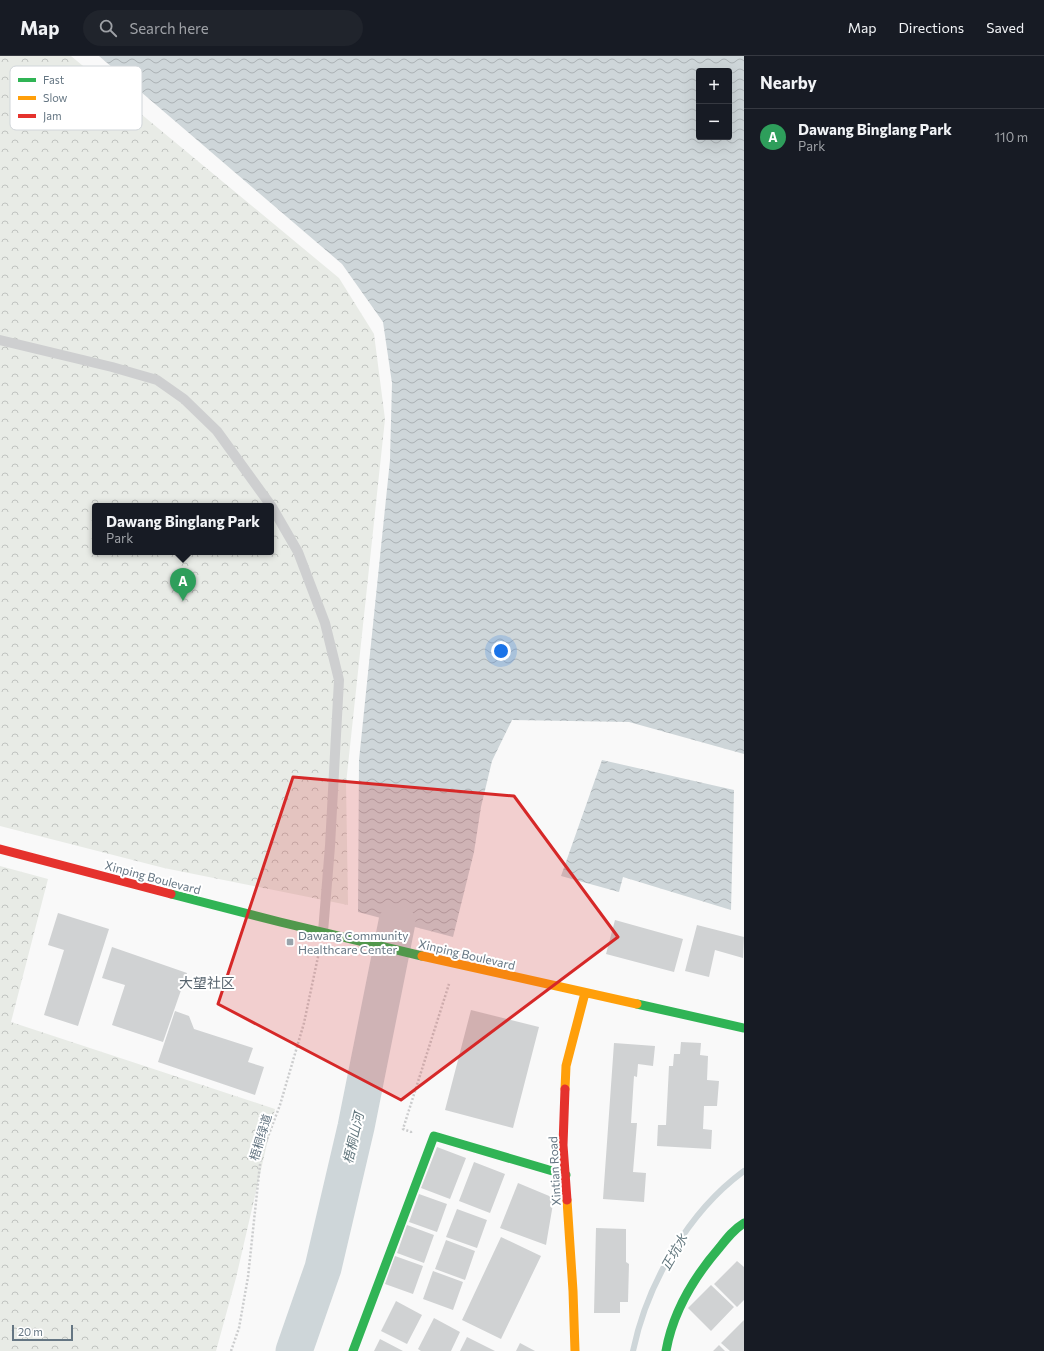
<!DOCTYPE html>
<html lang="en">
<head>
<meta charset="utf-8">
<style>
  body { margin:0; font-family:Commissioner,"Noto Sans SC",sans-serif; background:#20242c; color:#f1f3f6 }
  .controls { position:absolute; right:12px; top:12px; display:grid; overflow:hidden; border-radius:4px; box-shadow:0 4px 16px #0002 }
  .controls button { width:36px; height:36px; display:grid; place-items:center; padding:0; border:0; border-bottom:1px solid #363941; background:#171b24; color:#f1f3f6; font:20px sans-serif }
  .scale { position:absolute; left:12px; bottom:10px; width:61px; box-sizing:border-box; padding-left:4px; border:2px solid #657683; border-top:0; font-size:11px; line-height:14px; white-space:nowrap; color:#657683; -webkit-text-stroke:3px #fff; paint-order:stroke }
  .you { position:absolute; left:501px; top:595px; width:14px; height:14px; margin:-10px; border:3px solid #fff; border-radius:50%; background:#1a73e8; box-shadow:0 0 0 6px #1a73e833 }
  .badge { display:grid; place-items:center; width:26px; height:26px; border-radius:50%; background:#2563eb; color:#fff; font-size:13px; font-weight:700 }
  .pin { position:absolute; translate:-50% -33px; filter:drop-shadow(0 1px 2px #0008) }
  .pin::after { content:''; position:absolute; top:21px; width:14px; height:12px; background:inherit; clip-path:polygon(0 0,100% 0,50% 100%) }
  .popup { position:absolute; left:92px; top:447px; width:182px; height:52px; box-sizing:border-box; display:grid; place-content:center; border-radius:4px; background:#171b24; filter:drop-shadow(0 1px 3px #0005); font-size:13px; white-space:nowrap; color:#9ea1a6 }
  .popup b { font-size:15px; color:#f1f3f6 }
  .popup::after { content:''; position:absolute; left:50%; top:100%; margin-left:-8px; border:8px solid transparent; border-top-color:#171b24 }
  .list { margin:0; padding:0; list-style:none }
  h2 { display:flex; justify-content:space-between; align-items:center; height:52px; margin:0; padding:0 16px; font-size:17px }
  h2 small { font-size:13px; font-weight:400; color:#9ea1a6 }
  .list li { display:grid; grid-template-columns:26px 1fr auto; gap:12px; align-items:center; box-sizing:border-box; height:56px; padding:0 16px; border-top:1px solid #363941 }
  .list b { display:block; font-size:15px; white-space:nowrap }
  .list p { margin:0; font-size:13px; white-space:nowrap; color:#9ea1a6 }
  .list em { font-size:13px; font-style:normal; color:#9ea1a6 }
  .icon { flex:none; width:22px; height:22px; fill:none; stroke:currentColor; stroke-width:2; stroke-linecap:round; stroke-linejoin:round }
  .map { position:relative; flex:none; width:744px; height:1295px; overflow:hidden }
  header { display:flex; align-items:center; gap:24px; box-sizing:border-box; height:56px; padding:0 20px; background:#171b24; border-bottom:1px solid #363941 }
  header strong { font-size:19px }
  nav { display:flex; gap:22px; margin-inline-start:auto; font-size:14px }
  .search { width:280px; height:36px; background:#20242c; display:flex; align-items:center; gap:10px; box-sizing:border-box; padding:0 14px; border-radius:22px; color:#9ea1a6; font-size:15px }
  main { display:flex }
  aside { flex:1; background:#171b24 }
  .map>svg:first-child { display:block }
  .forest { fill:url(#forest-crowns); fill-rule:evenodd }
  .water { fill:url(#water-waves); fill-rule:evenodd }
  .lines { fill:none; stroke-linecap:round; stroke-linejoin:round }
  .stream { stroke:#ced6d9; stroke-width:6 }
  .river { stroke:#ced6d9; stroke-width:37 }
  .building { fill:#d0d2d3 }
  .path { stroke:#cbcccd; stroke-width:2.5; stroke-dasharray:2 2; stroke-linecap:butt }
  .lane { stroke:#cecfd0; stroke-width:10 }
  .fast { stroke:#30b455; stroke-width:9 }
  .slow { stroke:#ff9f0a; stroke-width:9 }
  .jam { stroke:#e5322d; stroke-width:9 }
  .marked { fill:#d62828; fill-opacity:0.2; stroke:#d62828; stroke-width:3; stroke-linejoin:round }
  .poi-dot { fill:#99a4ac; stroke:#fff; stroke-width:1.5 }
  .labels { text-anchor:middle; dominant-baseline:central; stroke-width:4; stroke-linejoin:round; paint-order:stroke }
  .street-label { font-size:12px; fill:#657683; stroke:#fff }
  .poi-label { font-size:12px; fill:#657683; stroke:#fff; text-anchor:start }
  .water-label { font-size:13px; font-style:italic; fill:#60757c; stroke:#fff }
  .quarter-label { font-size:14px; fill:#57646e; stroke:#fff }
  .key { fill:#fff; stroke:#d1d6da; stroke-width:1 }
  .key-label { font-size:11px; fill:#657683 }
</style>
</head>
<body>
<header>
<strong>Map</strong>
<div class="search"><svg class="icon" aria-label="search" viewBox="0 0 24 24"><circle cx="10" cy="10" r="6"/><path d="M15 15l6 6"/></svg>Search here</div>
<nav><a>Map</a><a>Directions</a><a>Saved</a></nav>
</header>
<main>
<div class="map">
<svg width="744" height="1295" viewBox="0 0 744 1295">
  <defs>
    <pattern id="forest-crowns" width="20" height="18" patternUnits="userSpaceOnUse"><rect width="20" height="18" fill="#e8ebe6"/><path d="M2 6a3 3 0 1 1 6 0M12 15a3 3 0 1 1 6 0" fill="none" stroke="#c0c3c0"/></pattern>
    <pattern id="water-waves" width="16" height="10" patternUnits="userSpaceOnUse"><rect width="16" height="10" fill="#ced6d9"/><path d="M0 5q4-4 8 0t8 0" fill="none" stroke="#abb2b5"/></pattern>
  </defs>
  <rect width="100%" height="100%" fill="#f9f9f9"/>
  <path class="forest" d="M0 0H71L339 222 374 278 385 363 346 728 348 849 164 812 0 770ZM95 450H271V496H95Z
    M0 810 48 823 11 966 275 1053 236 1222 216 1295H0Z"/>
  <path class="water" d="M99 0H744V698L629 666 512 664 492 705 481 751 474 796 453 881 358 856 359 704 390 404 392 327 383 266 342 208ZM699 15H729V81H699Z
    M602 704 734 734 731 854 623 821 619 836 561 820Z"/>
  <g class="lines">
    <path class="stream" d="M633 1295C647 1228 688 1156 744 1115"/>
    <path class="river" d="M294 1295 323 1212 356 1071 397 866"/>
  </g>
  <path class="building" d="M58 857 109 873 78 970 44 959 64 894 48 889Z
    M615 864 683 883 674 916 606 898Z
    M697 869 744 881 743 902 715 894 709 921 685 915Z
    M112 891 187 917 163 986 112 969 125 929 102 922Z
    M471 954 539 971 513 1072 445 1054Z
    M175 955 189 960 194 973 253 992 248 1006 264 1011 255 1039 158 1006Z
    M681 986 701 987 700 999 708 1000 707 1024 719 1025 717 1050H704L703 1073 712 1074 711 1093 657 1090 658 1069H666L669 1010H673L674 998H680Z
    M614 987 655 990 653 1010 638 1008 637 1021 634 1020 631 1067H637L633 1116 646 1117 644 1146 603 1143Z
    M437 1091 466 1102 450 1143 421 1132Z
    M474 1106 505 1118 490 1157 459 1145Z
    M518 1127 554 1142 546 1189 500 1172Z
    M419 1138 447 1148 437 1176 409 1166Z
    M457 1153 487 1164 477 1192 446 1181Z
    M407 1169 434 1179 424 1207 397 1197Z
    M596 1172 626 1173V1206L629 1208 628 1246H620V1257H594Z
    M501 1181 541 1200 501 1283 462 1264Z
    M446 1184 475 1195 465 1224 435 1213Z
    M395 1200 423 1210 413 1238 385 1228Z
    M737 1205 744 1211V1244L737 1251 714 1228Z
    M433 1215 463 1226 453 1254 423 1243Z
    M711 1229 734 1251 711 1275 688 1252Z
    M396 1245 422 1259 407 1288 381 1275Z
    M434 1262 460 1276 451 1295H421L418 1293Z
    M744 1264V1295H730L721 1287Z
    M467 1281 495 1295H460Z
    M380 1283 403 1295H374Z
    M520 1287 535 1295H516Z
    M719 1289 725 1295H713Z"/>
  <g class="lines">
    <path class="path" d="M411 1077V1076L403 1073 449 928
      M231 1295 239 1272 248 1221 261 1099 280 1049 304 967 319 896"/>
    <path class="lane" d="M0 284 112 311 157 324 184 343 217 375 272 451 298 496 325 567 339 624 330 790 323 876"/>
    <path class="fast" d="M171 838 280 866 422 900
      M637 948 744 972
      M353 1295 434 1080 566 1119
      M666 1295C673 1255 694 1221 720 1191 727 1182 734 1173 744 1167"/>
    <path class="slow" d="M422 900 637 948
      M565 1033 566 1010 585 937
      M567 1144 573 1235 575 1295"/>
    <path class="jam" d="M0 793 171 838
      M565 1033 563 1089 567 1144"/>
  </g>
  <path class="marked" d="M293 721 514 740 618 881 401 1044 218 948Z"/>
  <rect class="poi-dot" x="286" y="882" width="8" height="8" rx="2"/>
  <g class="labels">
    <g class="street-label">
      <text transform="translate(153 821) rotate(15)">Xinping Boulevard</text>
      <text transform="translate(467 898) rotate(13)">Xinping Boulevard</text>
      <text transform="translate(260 1081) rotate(-73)">梧桐绿道</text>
      <text transform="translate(554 1115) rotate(-93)">Xintian Road</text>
    </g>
    <g class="poi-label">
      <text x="298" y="879">Dawang Community<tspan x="298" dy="14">Healthcare Center</tspan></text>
    </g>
    <g class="water-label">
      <text transform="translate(353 1082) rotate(-77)">梧桐山河</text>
      <text transform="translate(674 1196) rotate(-60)">正坑水</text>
    </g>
    <g class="quarter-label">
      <text x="207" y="926">大望社区</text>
    </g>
  </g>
  <rect x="10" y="10" width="132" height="64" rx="6" class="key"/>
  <rect x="18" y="22" width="18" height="4" fill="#30b455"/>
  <rect x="18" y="40" width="18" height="4" fill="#ff9f0a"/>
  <rect x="18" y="58" width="18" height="4" fill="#e5322d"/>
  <g class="key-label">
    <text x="43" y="28">Fast</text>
    <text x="43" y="46">Slow</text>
    <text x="43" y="64">Jam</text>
  </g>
</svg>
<div class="controls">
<button>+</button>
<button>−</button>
</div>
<div class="scale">20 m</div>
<div class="you"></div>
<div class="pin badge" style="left:183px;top:545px;background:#2e9e5b">A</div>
<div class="popup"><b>Dawang Binglang Park</b>Park</div>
</div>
<aside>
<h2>Nearby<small></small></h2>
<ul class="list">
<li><span class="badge" style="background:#2e9e5b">A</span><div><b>Dawang Binglang Park</b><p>Park</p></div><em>110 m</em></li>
</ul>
</aside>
</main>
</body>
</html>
